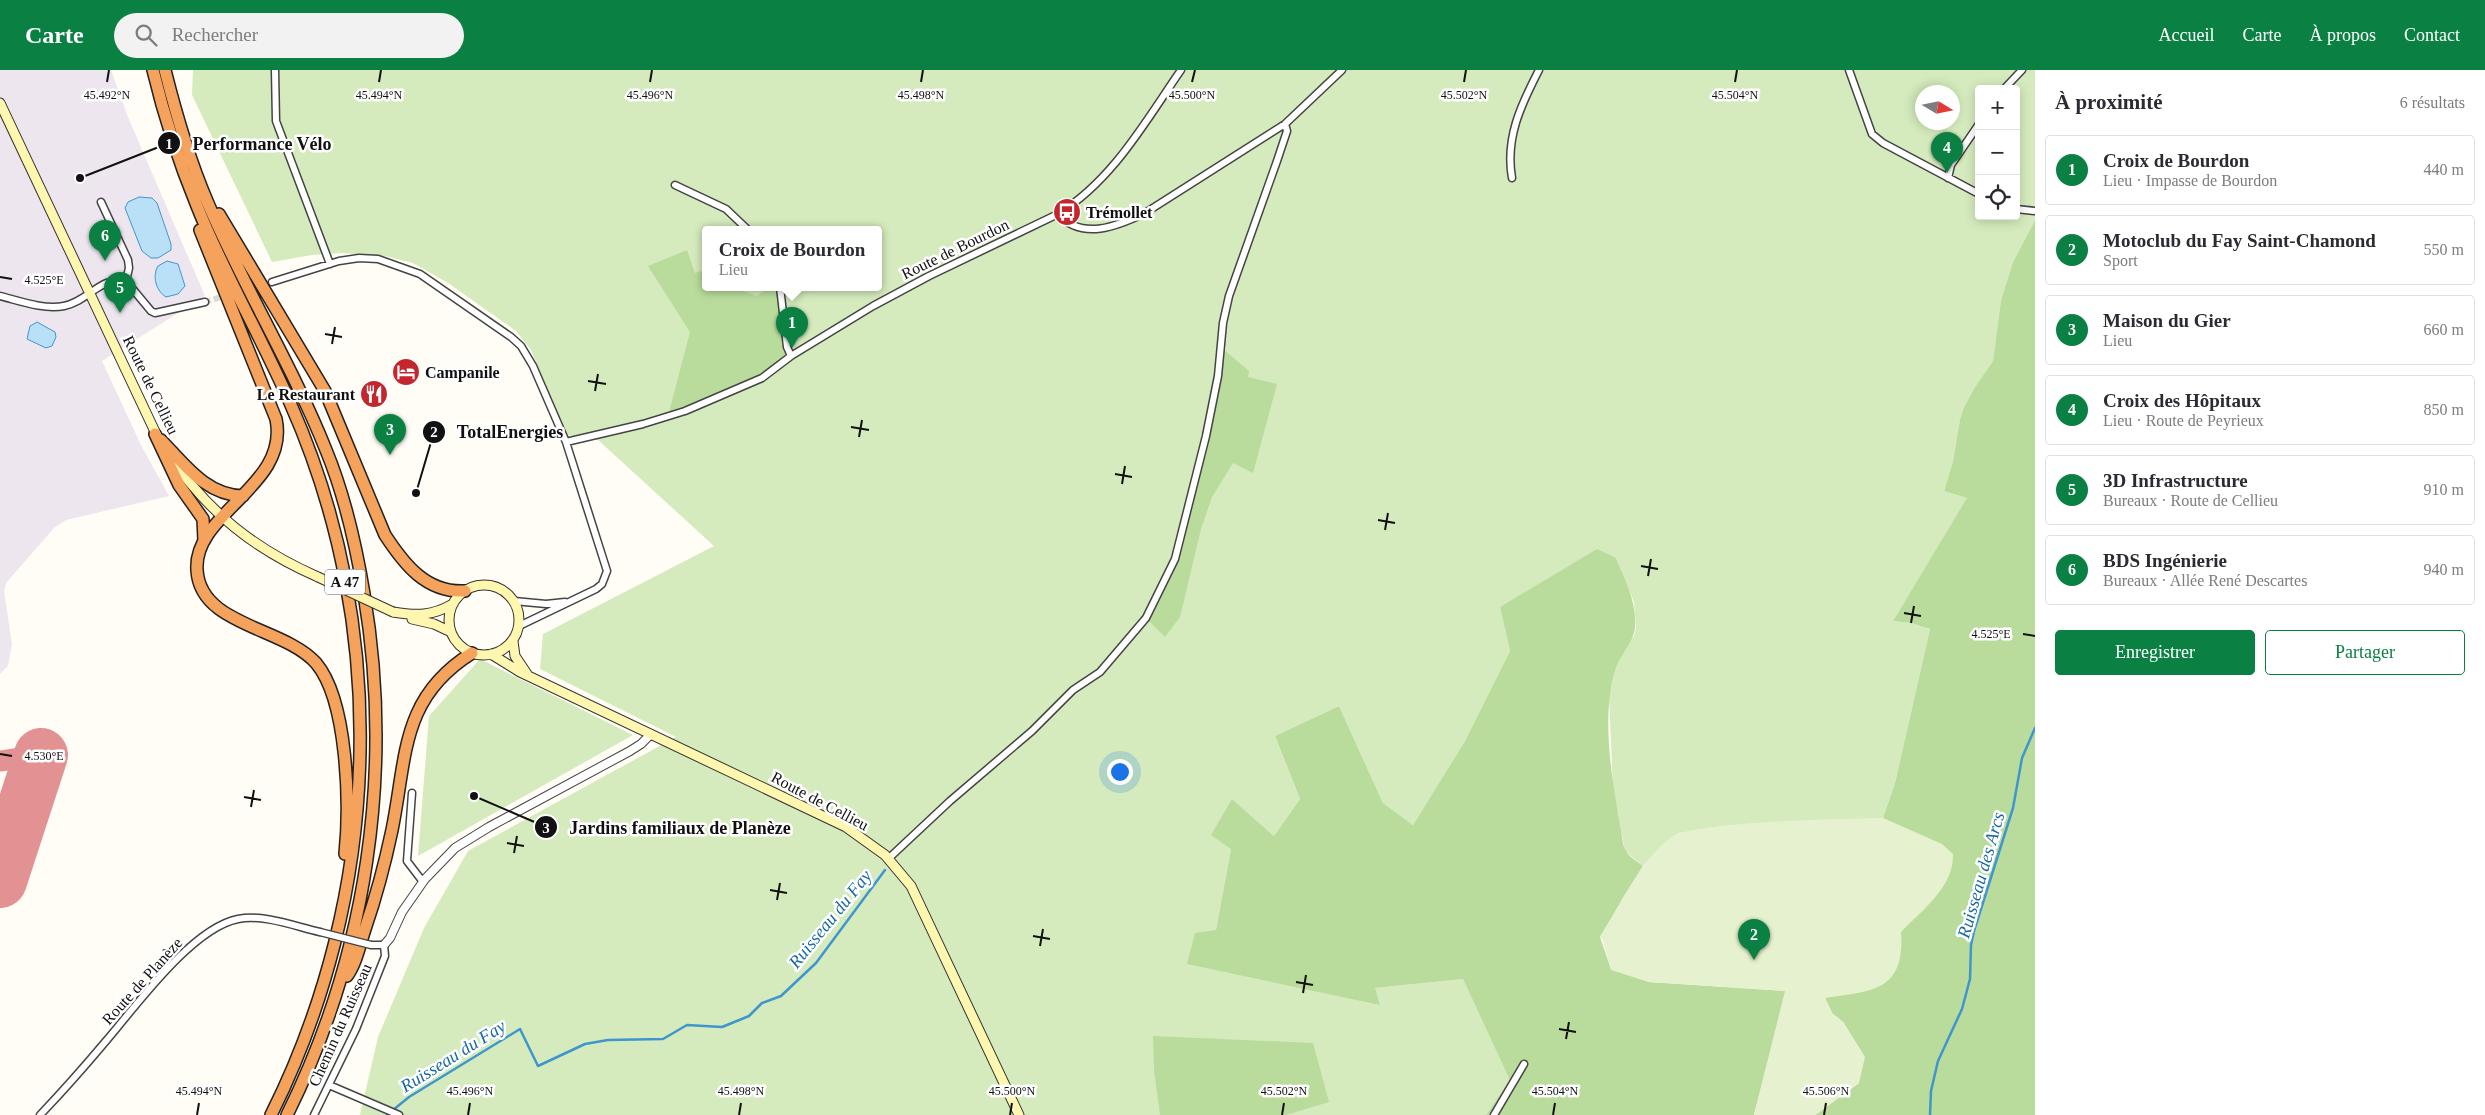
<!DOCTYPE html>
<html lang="fr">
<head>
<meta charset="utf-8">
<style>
  body { margin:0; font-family:Georgia,serif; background:#f2f2f3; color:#2b2b33 }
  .controls { position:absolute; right:15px; top:15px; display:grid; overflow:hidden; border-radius:5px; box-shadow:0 2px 12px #0003 }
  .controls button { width:45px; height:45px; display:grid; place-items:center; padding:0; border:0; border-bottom:1px solid #e1e1e2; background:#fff; color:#2b2b33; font:25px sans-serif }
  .compass { position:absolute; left:1915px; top:15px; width:45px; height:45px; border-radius:50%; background:#fff; box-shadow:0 2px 12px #0003; rotate:100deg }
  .you { position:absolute; left:1119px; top:701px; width:18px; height:18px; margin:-12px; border:4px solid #fff; border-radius:50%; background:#1a73e8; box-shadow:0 0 0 8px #1a73e833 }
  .badge { display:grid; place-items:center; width:32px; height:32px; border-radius:50%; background:#0b8043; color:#fff; font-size:16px; font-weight:700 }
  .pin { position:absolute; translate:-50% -41px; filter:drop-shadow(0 1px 2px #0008) }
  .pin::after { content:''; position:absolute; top:26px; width:18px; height:15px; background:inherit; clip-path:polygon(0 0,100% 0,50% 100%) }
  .popup { position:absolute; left:702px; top:156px; width:180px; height:65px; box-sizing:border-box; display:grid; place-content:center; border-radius:5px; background:#fff; filter:drop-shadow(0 1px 4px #0005); font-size:16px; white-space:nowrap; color:#7c7c81 }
  .popup b { font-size:19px; color:#2b2b33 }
  .popup::after { content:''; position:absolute; left:50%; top:100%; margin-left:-10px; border:10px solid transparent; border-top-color:#fff }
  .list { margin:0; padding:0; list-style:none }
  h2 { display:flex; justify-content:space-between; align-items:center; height:65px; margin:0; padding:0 20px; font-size:21px }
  h2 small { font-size:16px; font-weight:400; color:#7c7c81 }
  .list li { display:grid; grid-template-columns:32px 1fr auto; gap:15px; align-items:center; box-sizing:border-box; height:70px; margin:0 10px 10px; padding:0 10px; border:1px solid #e1e1e2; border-radius:5px }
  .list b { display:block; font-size:19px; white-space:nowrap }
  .list p { margin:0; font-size:16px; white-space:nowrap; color:#7c7c81 }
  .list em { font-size:16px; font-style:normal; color:#7c7c81 }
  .actions { display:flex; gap:10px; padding:15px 20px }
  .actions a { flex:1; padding:11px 0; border:1px solid #0b8043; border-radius:5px; text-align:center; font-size:18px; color:#0b8043 }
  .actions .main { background:#0b8043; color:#fff }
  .icon { flex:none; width:28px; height:28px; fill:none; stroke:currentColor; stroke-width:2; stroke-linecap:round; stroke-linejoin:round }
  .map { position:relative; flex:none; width:2035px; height:1045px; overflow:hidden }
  header { display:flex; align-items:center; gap:30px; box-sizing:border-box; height:70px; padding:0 25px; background:#0b8043; color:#fff }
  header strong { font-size:24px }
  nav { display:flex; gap:28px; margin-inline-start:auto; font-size:18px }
  .search { width:350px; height:45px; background:#f2f2f3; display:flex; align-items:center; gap:12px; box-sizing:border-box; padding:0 18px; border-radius:28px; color:#7c7c81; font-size:19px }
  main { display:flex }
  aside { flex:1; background:#fff }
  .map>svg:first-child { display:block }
  .industrial { fill:#eee6ef }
  .green { fill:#d5ebbd; fill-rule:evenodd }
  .forest { fill:#b9dc9c }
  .pitch { fill:#e6f2cf }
  .water { fill:#b9e0f7; stroke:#3f96cf }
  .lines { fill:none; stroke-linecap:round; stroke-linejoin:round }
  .stream { stroke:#3f96cf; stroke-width:2.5 }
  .taxiway { stroke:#e29292; stroke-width:21 }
  .runway { stroke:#e29292; stroke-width:54 }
  .minor-tunnel { stroke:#dbdad3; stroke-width:6; stroke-dasharray:6 3; stroke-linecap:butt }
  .minor-casing { stroke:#444; stroke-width:9 }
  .tertiary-casing { stroke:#444; stroke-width:10 }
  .secondary-casing { stroke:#333; stroke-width:11 }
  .motorway-casing { stroke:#222; stroke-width:14 }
  .minor { stroke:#fff; stroke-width:6 }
  .tertiary { stroke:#fff; stroke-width:8 }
  .secondary { stroke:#fff6b0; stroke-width:9 }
  .motorway { stroke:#f5a25d; stroke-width:11 }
  .minor-bridge-casing { stroke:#444; stroke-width:9; stroke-linecap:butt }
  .secondary-bridge-casing { stroke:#333; stroke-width:11; stroke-linecap:butt }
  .minor-bridge { stroke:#fff; stroke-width:6 }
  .secondary-bridge { stroke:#fff6b0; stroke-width:9 }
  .ticks { fill:none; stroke:#111; stroke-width:2 }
  .labels { text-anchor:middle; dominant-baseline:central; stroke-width:5; stroke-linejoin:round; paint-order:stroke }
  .shield { fill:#fff; stroke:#585858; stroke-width:1 }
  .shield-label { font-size:15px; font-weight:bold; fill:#111 }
  .poi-label { font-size:16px; font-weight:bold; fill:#111; stroke:#fff; text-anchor:start }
  .street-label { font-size:16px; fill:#111; stroke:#fff }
  .water-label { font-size:18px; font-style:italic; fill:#1768a6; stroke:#fff }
  .ticks-label { font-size:12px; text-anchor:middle; fill:#111; stroke:#fff; stroke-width:5; stroke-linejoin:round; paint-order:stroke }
  .leader { fill:none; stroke:#111; stroke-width:2 }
  .callout-dot { fill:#111; stroke:#fff; stroke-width:2 }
  .mark-label { font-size:15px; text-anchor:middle; font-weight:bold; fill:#fff }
  .callout-label { font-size:18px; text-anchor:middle; font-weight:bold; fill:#111; stroke:#fff; stroke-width:5; stroke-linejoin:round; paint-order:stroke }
</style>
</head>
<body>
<header>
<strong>Carte</strong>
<div class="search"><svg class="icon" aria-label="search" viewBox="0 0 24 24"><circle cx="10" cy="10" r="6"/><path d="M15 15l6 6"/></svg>Rechercher</div>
<nav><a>Accueil</a><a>Carte</a><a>À propos</a><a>Contact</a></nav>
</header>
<main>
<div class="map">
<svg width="2035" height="1045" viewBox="0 0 2035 1045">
  <rect width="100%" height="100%" fill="#fffdf5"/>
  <path class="industrial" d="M0 0H111L128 47 205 226 102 291 141 375 169 426 66 450 54 458 6 513 4 521 12 574 8 596 0 604Z"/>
  <path class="green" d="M193 0H2035V150L2013 192 2001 230 1993 291 1975 317 1964 337 1960 349 1953 391 1944 421 1968 428 1893 551 1911 553 1930 559 1895 713 1883 748 1723 756 1679 763 1671 768 1643 796 1625 781 1613 719 1609 627 1615 599 1626 575 1634 566 1636 558 1634 532 1616 488 1500 537 1510 581 1465 671 1413 755 1383 733 1339 636 1275 666 1300 729 1274 766 1232 729 1231 779 1216 860 1380 935 1374 918 1463 909 1511 1010 1486 1045H360L378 967 424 858 468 781 676 667 540 599 543 564 714 476 598 370 567 365 531 280 516 261 448 213 413 193 385 186 341 183 312 185 272 192 192 25ZM1979 19H2016V146H1979ZM1922 22H1952V52H1922ZM706 159H878V217H706Z
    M480 589 633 665 418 786 429 646Z"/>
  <path class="forest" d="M2035 150V1045H1815L1859 1013 1844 953 1832 943 1825 928 1886 782 1883 748 1895 713 1930 559 1911 553 1893 551 1967 428 1944 421 1953 391 1960 349 1964 337 1975 317 1993 291 2001 230 2013 192Z
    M687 180 695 203 706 200V217H731L757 226 769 217H777L791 286 762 308 668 346 690 262 648 196Z
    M1222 278 1249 301 1248 307 1277 314 1253 403 1233 393 1212 427 1201 459 1180 547 1165 567 1146 548 1173 495 1206 366Z
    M1597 479 1616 488C1625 510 1637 532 1635 557 1635 570 1619 586 1615 601 1601 647 1612 709 1620 755 1622 763 1622 775 1626 781 1629 787 1638 792 1643 796L1600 867 1611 899 1649 912 1786 921 1754 1045H1486L1510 1010 1463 909 1375 918 1380 935 1187 894 1195 863 1216 860 1231 779 1211 765 1232 729 1274 766 1300 729 1275 666 1339 636 1383 733 1413 755 1465 671 1510 581 1500 537Z
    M1153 966 1313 973 1329 1032 1286 1045H1160L1154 1000Z"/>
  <path class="pitch" d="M1883 748 1942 774 1953 784C1954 817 1922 840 1901 862 1905 922 1872 921 1825 928L1832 943 1844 953 1865 987 1859 1013 1815 1045H1754L1785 921 1649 912 1611 900 1603 871 1600 867C1621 833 1639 793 1670 768 1691 751 1847 749 1883 748Z"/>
  <path class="water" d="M139 127 152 128 157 133 171 174V180L158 188H151L142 181 125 138 128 132Z
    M167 191 178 194 185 216 178 224 166 227C156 221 152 206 158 196Z
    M37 252 55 262 56 267 52 276 46 278 27 269 30 256Z"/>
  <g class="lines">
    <path class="stream" d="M387 1045 409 1027 520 959 538 996 585 974 608 970 663 969 687 955 722 957 749 946 762 933 781 926 816 893 885 800
      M1930 1045 1931 1021 1938 991 1962 939 1970 909 1971 875 1974 861 2013 738 2022 688 2035 658"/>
    <path class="taxiway" d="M0 691 41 685"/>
    <path class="runway" d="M0 811 41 685"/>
    <path class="minor-tunnel" d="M205 232 228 225"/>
    <g class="minor-casing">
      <path id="minor" d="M275 0 276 51 330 194
        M1849 0 1872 64 1883 73 1979 124
        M2004 19 2022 0
        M1512 108C1505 68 1521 35 1539 0
        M1948 108 1951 95 1979 54
        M675 115 726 139 747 159
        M101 132 128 190 129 198 126 211
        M2016 139 2035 141
        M1058 144C1082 171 1118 156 1145 143L1285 54 1342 0
        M272 212 339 191 359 188 378 189 420 204 511 267 521 276 533 296 566 372 607 501 602 514 596 519 519 556
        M780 217 787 277 791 286
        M0 226C20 231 44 240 64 236 89 231 100 206 126 211L151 241 155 243 205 232
        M566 372 643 354 685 341 762 308 791 286 873 236 929 206 1058 144C1113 110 1145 52 1181 0
        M514 531 546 534 565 532
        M412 723 407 791 423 812
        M888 789 950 731 1032 661 1073 620 1100 602 1146 548 1175 489 1206 366 1218 306 1223 253 1229 226 1277 91 1287 61 1285 54
        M329 1015 399 1045
        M40 1045C63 1021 85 996 106 971 136 936 192 858 238 849 264 844 294 856 320 862
        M314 1045 356 959 385 886 384 875H371
        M1494 1045 1524 994"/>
    </g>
    <g class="tertiary-casing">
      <path id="tertiary" d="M384 875 390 868 402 842 425 809 455 778 489 757 630 681 641 674 651 664"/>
    </g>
    <g class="secondary-casing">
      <path id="secondary" d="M0 33 158 368
        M169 385C209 443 254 479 318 507
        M449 550a35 35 0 1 1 70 0a35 35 0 1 1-70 0Z
        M393 542C417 546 432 546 453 534
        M412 549 434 554 451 562
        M513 571 515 586 527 604
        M491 584 520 602 846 757 885 785 911 816 1019 1045"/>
    </g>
    <g class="motorway-casing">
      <path id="motorway" d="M153 0C164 46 179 92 197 136 224 204 262 268 291 335 391 561 381 825 271 1045
        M165 0C176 44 189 89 207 131 243 216 292 295 326 380 345 426 356 475 364 524 394 701 367 884 287 1045
        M219 144 325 321 385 465C404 494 426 523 465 521
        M200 160 276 349C290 416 193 443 197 500 200 556 284 557 316 593 348 631 350 735 345 784
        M155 364 179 415 203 449 204 471
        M161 370C185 395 206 425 243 426
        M347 906C356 894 360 874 365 859 376 827 385 793 392 760 407 687 400 628 472 583"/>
    </g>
    <use href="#minor" class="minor"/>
    <use href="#tertiary" class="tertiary"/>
    <use href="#secondary" class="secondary"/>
    <use href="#motorway" class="motorway"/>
    <g class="minor-bridge-casing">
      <path id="minor-bridge" d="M320 862 371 875"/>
    </g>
    <g class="secondary-bridge-casing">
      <path id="secondary-bridge" d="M318 507 393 542"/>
    </g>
    <use href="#minor-bridge" class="minor-bridge"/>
    <use href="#secondary-bridge" class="secondary-bridge"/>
  </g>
  <path class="ticks" d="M107 12 109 0M379 12 381 0M650 12 652 0M921 12 923 0M1192 12 1195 0M1464 12 1466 0M1735 12 1737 0M0 207 12 209M325 264 342 267M332 274 335 257M588 311 606 314M595 321 598 304M851 357 869 360M859 367 862 350M1115 404 1132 407M1122 414 1125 396M1378 450 1395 453M1385 460 1388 443M1641 496 1658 499M1648 506 1651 489M1904 543 1921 546M1911 553 1914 536M2023 564 2035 566M0 684 12 686M244 727 261 730M251 737 254 720M507 773 524 776M514 783 517 766M770 820 787 823M777 830 780 813M1033 866 1050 869M1040 876 1043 859M1296 912 1313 915M1303 923 1306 905M1559 959 1576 962M1566 969 1569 952M197 1045 199 1033M468 1045 470 1033M739 1045 741 1033M1010 1045 1012 1033M1282 1045 1284 1033M1553 1045 1555 1033M1824 1045 1826 1033"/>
  <defs>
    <g id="bus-disc" transform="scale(1.4375)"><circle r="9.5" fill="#c4262e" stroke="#fff"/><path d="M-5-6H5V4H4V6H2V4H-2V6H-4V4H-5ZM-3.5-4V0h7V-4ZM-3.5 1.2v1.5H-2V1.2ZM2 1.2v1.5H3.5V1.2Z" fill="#fff"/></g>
    <g id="hotel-disc" transform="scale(1.4375)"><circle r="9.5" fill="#c4262e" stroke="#fff"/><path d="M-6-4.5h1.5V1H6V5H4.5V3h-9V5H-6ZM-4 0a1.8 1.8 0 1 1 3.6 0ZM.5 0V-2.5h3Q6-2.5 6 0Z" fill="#fff"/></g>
    <g id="restaurant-disc" transform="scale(1.4375)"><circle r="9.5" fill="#c4262e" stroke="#fff"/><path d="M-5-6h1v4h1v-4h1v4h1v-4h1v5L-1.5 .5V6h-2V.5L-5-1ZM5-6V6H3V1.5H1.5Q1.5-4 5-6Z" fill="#fff"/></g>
  </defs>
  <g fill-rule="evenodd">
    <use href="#bus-disc" x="1067" y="142"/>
    <use href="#hotel-disc" x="406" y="302"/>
    <use href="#restaurant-disc" x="374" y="324"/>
  </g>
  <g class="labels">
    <rect class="shield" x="325" y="499.5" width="40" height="25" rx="4"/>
    <g class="shield-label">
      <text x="345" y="512">A 47</text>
    </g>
    <g class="poi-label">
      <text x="1086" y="142">Trémollet</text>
      <text x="425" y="302">Campanile</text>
      <text x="355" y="324" text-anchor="end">Le Restaurant</text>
    </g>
    <g class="street-label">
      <text transform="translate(955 179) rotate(-26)">Route de Bourdon</text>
      <text transform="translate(151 315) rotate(64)">Route de Cellieu</text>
      <text transform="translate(820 731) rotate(28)">Route de Cellieu</text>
      <text transform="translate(142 911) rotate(-48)">Route de Planèze</text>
      <text transform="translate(340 955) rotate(-66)">Chemin du Ruisseau</text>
    </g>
    <g class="water-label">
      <text transform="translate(1981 805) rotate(-74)">Ruisseau des Arcs</text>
      <text transform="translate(830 849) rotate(-51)">Ruisseau du Fay</text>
      <text transform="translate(453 986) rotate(-32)">Ruisseau du Fay</text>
    </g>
  </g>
  <g class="ticks-label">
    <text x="379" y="29">45.494°N</text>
    <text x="650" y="29">45.496°N</text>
    <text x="921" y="29">45.498°N</text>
    <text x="1464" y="29">45.502°N</text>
    <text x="107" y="29">45.492°N</text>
    <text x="1192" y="29">45.500°N</text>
    <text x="1735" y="29">45.504°N</text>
    <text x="44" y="214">4.525°E</text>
    <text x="1991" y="568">4.525°E</text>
    <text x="44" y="690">4.530°E</text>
    <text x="199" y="1025">45.494°N</text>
    <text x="470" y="1025">45.496°N</text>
    <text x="741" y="1025">45.498°N</text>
    <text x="1012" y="1025">45.500°N</text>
    <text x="1284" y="1025">45.502°N</text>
    <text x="1555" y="1025">45.504°N</text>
    <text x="1826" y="1025">45.506°N</text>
  </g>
  <path class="leader" d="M80 108L169 73M416 423L434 362M474 726L546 757"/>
  <g class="callout-dot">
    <circle cx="80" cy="108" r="5"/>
    <circle cx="416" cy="423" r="5"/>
    <circle cx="474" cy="726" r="5"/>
    <circle cx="169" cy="73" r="12"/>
    <circle cx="434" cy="362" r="12"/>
    <circle cx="546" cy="757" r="12"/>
  </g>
  <g class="mark-label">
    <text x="169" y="79">1</text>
    <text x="434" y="367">2</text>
    <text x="546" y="763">3</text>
  </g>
  <g class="callout-label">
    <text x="262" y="80">Performance Vélo</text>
    <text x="510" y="368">TotalEnergies</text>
    <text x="680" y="764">Jardins familiaux de Planèze</text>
  </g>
</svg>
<div class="controls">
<button>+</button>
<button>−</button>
<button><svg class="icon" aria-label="locate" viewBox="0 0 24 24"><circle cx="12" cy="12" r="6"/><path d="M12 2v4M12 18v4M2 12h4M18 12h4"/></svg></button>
</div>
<svg class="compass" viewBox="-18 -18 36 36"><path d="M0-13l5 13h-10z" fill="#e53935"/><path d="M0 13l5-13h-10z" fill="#7c7c81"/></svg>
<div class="you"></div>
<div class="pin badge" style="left:792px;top:278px">1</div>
<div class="popup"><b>Croix de Bourdon</b>Lieu</div>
<div class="pin badge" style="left:1754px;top:890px">2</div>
<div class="pin badge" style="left:390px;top:385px">3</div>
<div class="pin badge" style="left:1947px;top:103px">4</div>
<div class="pin badge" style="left:120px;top:243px">5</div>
<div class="pin badge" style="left:105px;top:191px">6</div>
</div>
<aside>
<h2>À proximité<small>6 résultats</small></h2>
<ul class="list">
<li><span class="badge">1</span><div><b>Croix de Bourdon</b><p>Lieu · Impasse de Bourdon</p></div><em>440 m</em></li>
<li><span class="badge">2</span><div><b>Motoclub du Fay Saint-Chamond</b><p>Sport</p></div><em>550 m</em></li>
<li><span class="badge">3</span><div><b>Maison du Gier</b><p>Lieu</p></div><em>660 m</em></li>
<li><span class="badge">4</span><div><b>Croix des Hôpitaux</b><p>Lieu · Route de Peyrieux</p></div><em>850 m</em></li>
<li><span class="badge">5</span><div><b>3D Infrastructure</b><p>Bureaux · Route de Cellieu</p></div><em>910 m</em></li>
<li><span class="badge">6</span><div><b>BDS Ingénierie</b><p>Bureaux · Allée René Descartes</p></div><em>940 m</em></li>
</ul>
<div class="actions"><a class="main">Enregistrer</a><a>Partager</a></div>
</aside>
</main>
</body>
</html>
